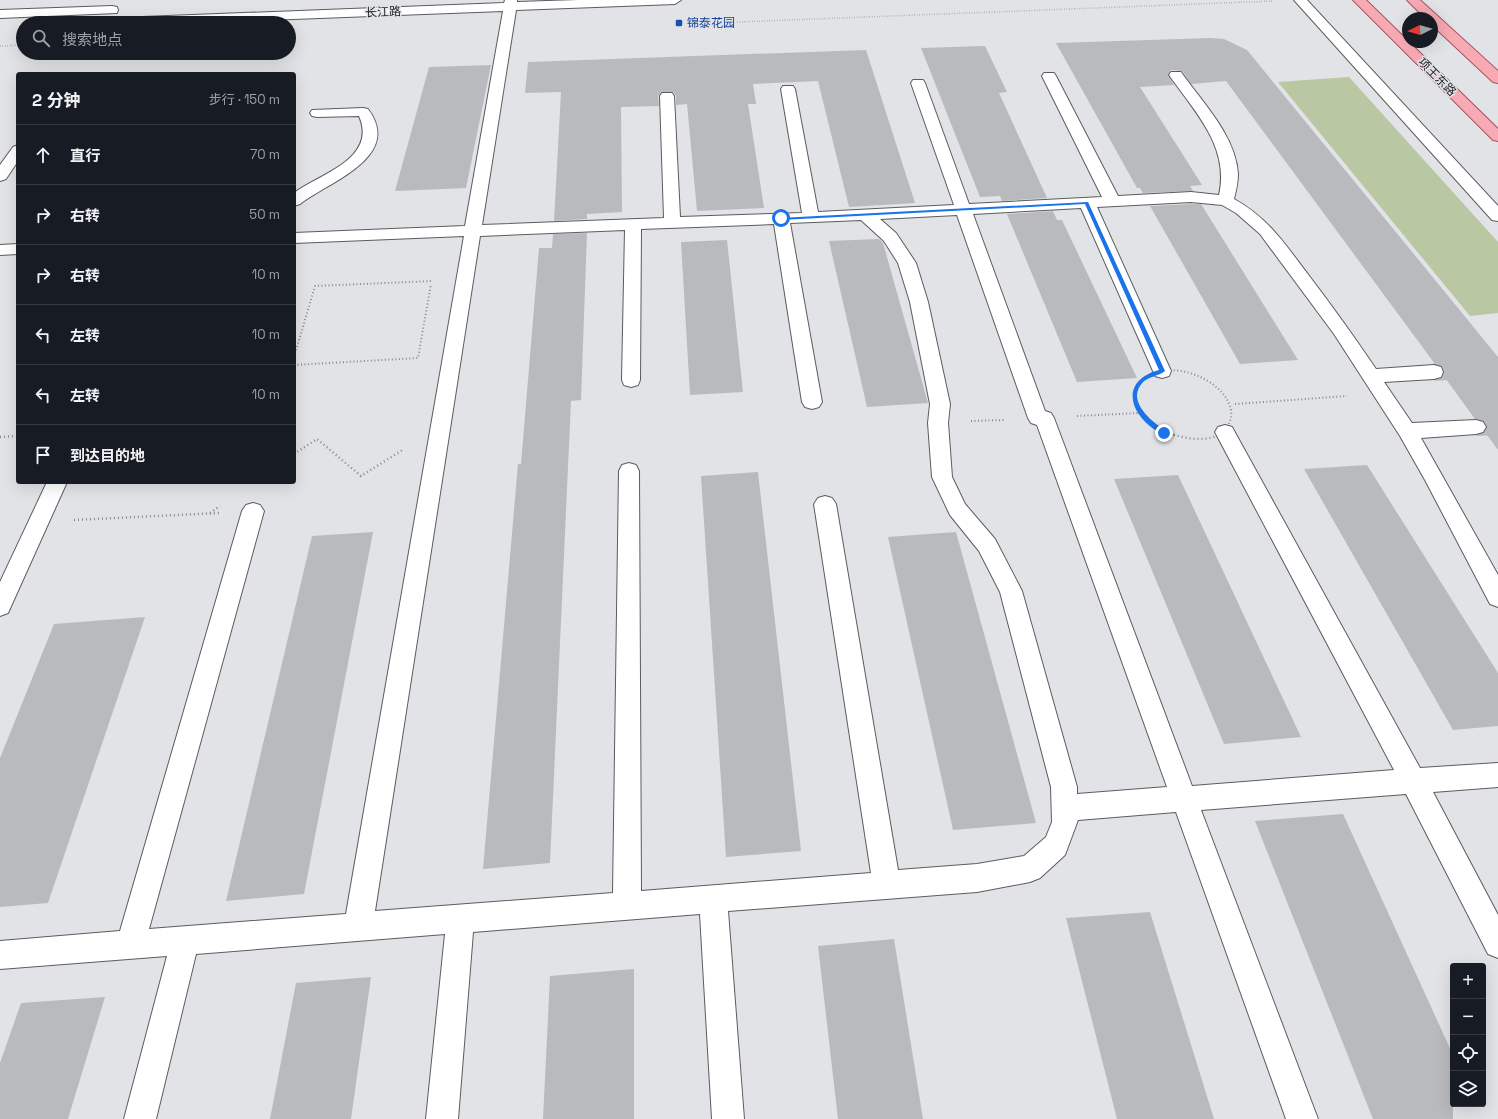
<!DOCTYPE html>
<html lang="zh">
<head>
<meta charset="utf-8">
<style>
  body { margin:0; font-family:"Space Grotesk","Noto Sans SC",sans-serif; background:#20242c; color:#f1f3f6 }
  .controls { position:absolute; right:12px; bottom:12px; display:grid; overflow:hidden; border-radius:4px; box-shadow:0 4px 16px #0002 }
  .controls button { width:36px; height:36px; display:grid; place-items:center; padding:0; border:0; border-bottom:1px solid #363941; background:#171b24; color:#f1f3f6; font:20px sans-serif }
  .compass { position:absolute; left:1402px; top:12px; width:36px; height:36px; border-radius:50%; background:#171b24; box-shadow:0 4px 16px #0002; rotate:265deg }
  .stop { position:absolute; width:12px; height:12px; margin:-9px; border:3px solid #1a73e8; border-radius:50%; background:#fff }
  .stop.end { background:#1a73e8; border-color:#fff; box-shadow:0 1px 4px #0008 }
  .list { margin:0; padding:0; list-style:none }
  h2 { display:flex; justify-content:space-between; align-items:center; height:52px; margin:0; padding:0 16px; font-size:17px }
  h2 small { font-size:13px; font-weight:400; color:#9ea1a6 }
  .list li { display:grid; grid-template-columns:26px 1fr auto; gap:12px; align-items:center; box-sizing:border-box; height:60px; padding:0 16px; border-top:1px solid #363941 }
  .list b { display:block; font-size:15px; white-space:nowrap }
  .list em { font-size:13px; font-style:normal; color:#9ea1a6 }
  .icon { flex:none; width:22px; height:22px; fill:none; stroke:currentColor; stroke-width:2; stroke-linecap:round; stroke-linejoin:round }
  .map { position:relative; flex:none; width:1498px; height:1119px; overflow:hidden }
  .search { position:absolute; background:#171b24; box-shadow:0 4px 16px #0002; left:16px; top:16px; width:280px; height:44px; display:flex; align-items:center; gap:10px; box-sizing:border-box; padding:0 14px; border-radius:22px; color:#9ea1a6; font-size:15px }
  .panel { position:absolute; background:#171b24; box-shadow:0 4px 16px #0002; left:16px; top:72px; width:280px; height:412px; border-radius:4px }
  .map>svg:first-child { display:block }
  .green { fill:#b9c8a2 }
  .building { fill:#b9babe }
  .lines { fill:none; stroke-linecap:round; stroke-linejoin:round }
  .minor-tunnel { stroke:#babbbf; stroke-width:18; stroke-dasharray:18 9; stroke-linecap:butt }
  .minor-casing { stroke:#5b5c5f; stroke-width:2 }
  .major-casing { stroke:#a8545f; stroke-width:2 }
  .path-far2 { stroke:#87898c; stroke-width:1.5; stroke-dasharray:0.5 2; stroke-linecap:butt }
  .path-far1 { stroke:#87898c; stroke-width:2; stroke-dasharray:1 2.5; stroke-linecap:butt }
  .path { stroke:#87898c; stroke-width:2.5; stroke-dasharray:1 3; stroke-linecap:butt }
  .minor { fill:#fff; fill-rule:evenodd }
  .major { fill:#f8aab4; fill-rule:evenodd }
  .route { fill:#1a73e8 }
  .transit-dot { fill:#1a4fb4; stroke:#e1e3e7; stroke-width:1.5 }
  .labels { text-anchor:middle; dominant-baseline:central; stroke-width:3; stroke-linejoin:round; paint-order:stroke }
  .far-street-label { font-size:12px; fill:#1c1d1e; stroke:#e1e3e7 }
  .far-transit-label { font-size:12px; fill:#164399; stroke:#e1e3e7; text-anchor:start }
</style>
</head>
<body>
<div class="map">
<svg width="1498" height="1119" viewBox="0 0 1498 1119">
  <rect width="100%" height="100%" fill="#e1e3e7"/>
  <path class="green" d="M1349 77 1498 242V313L1470 316 1278 82Z"/>
  <path class="building" d="M1211 38 1224 39 1247 50 1498 357V450L1485 432 1487 426 1484 421 1475 419 1443 375 1444 371 1442 366 1435 364 1226 81 1191 84 1182 71 1171 70 1168 75 1174 85 1140 87 1202 185 1190 186 1193 191 1143 193 1140 188H1137L1056 43Z
    M985 46 1007 92 999 93 1047 198 1002 201 1000 196 980 197 921 48Z
    M866 50 915 203 849 207 818 81 753 84 756 104H748L764 208 697 211 687 104 676 105V96L673 92H662L658 96 659 106 621 107 622 212 587 214V219L554 221 561 92 525 93 528 62Z
    M491 65 466 188 395 191 429 67Z
    M1191 204H1201L1298 360 1240 364 1150 206Z
    M1053 211 1057 220H1062L1137 378 1077 382 1007 214Z
    M587 233 581 400 571 401 550 863 483 869 518 464H521L539 248H552L553 234Z
    M879 239 883 243 928 403 867 407 829 241Z
    M727 240 743 392 690 395 681 242Z
    M1367 465 1498 673V726L1453 730 1304 469Z
    M758 472 801 851 726 857 701 476Z
    M1178 475 1301 737 1224 744 1114 479Z
    M373 532 304 894 226 901 312 536Z
    M956 532 1036 823 953 830 888 537Z
    M145 617 48 903 0 907V758L54 624Z
    M1343 814 1453 1055V1119H1373L1255 821Z
    M1150 912 1214 1119H1117L1066 918Z
    M894 939 923 1119H838L818 946Z
    M634 969V1119H543L550 976Z
    M371 977 351 1119H270L296 983Z
    M105 997 68 1119H0V1063L21 1003Z"/>
  <g class="lines">
    <path class="minor-tunnel" d="M1434 372 1498 367
      M1476 427 1498 426"/>
    <g class="minor-casing">
      <path id="minor" d="M505 0H517V2L578 0H681L675 4 516 10 482 225 664 218 660 96 662 93H672L674 96 680 217 802 213 781 89 783 86H793L795 89 818 212 954 205 911 83 913 80H923L925 83 969 204 1102 197 1042 76 1044 73H1054L1056 76 1118 196 1191 192 1219 195C1230 147 1195 112 1169 75L1171 72H1181C1202 102 1236 136 1238 174 1238 183 1236 191 1234 199 1270 219 1286 246 1310 277 1333 307 1355 338 1376 369L1434 365 1441 367 1443 372 1441 377 1434 379 1384 382 1412 423 1476 420 1483 422 1486 427 1483 432 1476 434 1421 438 1498 575V607L1490 604 1425 480 1400 436 1334 334 1260 234 1236 213 1222 205 1191 202 1097 207 1171 371 1169 376 1162 378 1155 376 1153 371 1081 208 973 214 1045 411 1051 413 1054 418 1192 786 1394 770 1215 432 1218 427 1225 425 1232 427 1420 768 1498 763V787L1433 792 1498 915V958L1488 954 1406 794 1201 810 1318 1119H1286L1176 812 1078 820 1065 855 1040 878 1030 882 977 892 728 911 744 1119H712L700 914 473 932 458 1119H426L445 934 196 954 156 1119H124L167 956 0 969V941L120 931 242 511 246 505 253 503 260 505 264 511 149 929 346 914 464 236 294 243V233L465 226 503 11 190 23H84L91 19 504 3ZM957 215 1028 418 1031 423 1037 425 1167 787 1077 794V787L1022 591 995 539 965 504 952 477 948 423 950 404 928 302 916 263 896 233 880 219ZM861 220 884 241 898 263 910 302 930 404 928 423 932 477 950 515 979 551 1000 592 1051 787 1052 822 1046 837 1024 856 977 864 898 870 836 504 832 498 825 496 818 498 814 504 871 873 641 891 639 471 636 465 629 463 622 465 619 471 613 893 375 911 480 236 625 230 622 380 624 385 631 387 638 385 640 380 641 229 774 224 802 402 805 407 812 409 819 407 822 402 790 223Z
        M1294 0H1307L1498 206V221L1492 220Z
        M112 6 117 7 118 10 117 13 0 18V10Z
        M363 108 368 109C404 157 328 182 300 204L294 206V193C319 174 378 159 359 116L317 117 312 116 310 113 312 110Z
        M18 145V161L6 179 0 181V165L13 147Z
        M18 244V254L0 255V245Z
        M47 482H67L8 613 0 616V582Z"/>
    </g>
    <g class="major-casing">
      <path id="major" d="M1353 0H1366L1498 129V141L1493 140Z
        M1407 0H1420L1498 71V83L1493 82 1432 25V18H1425Z"/>
    </g>
    <path class="path-far2" d="M687 24 1273 1
      M0 46 23 45"/>
    <path class="path-far1" d="M294 357 315 286 432 281
      M294 365 418 358 431 284
      M1235 404 1347 396
      M1077 416 1140 413
      M971 421 1006 420
      M1174 435C1161 431 1146 421 1140 410 1129 391 1142 375 1162 371 1185 366 1221 382 1229 404 1235 417 1229 427 1218 435"/>
    <path class="path" d="M1170 434C1186 438 1205 443 1220 434
      M0 437 18 436
      M294 454 317 439 361 476 404 449
      M210 513 220 506
      M74 520 219 513"/>
    <use href="#minor" class="minor"/>
    <use href="#major" class="major"/>
  </g>
  <path class="route" d="M1088 202 1165 371C1159 376 1150 376 1143 382 1125 401 1152 422 1166 431V434C1162 435 1159 432 1155 430 1127 411 1122 380 1159 370L1085 204 781 220 779 218Z"/>
  <rect class="transit-dot" x="675" y="19" width="8" height="8" rx="2"/>
  <g class="labels">
    <g class="far-street-label">
      <text transform="translate(383 12) rotate(-2)">长江路</text>
      <text transform="translate(1437 77) rotate(45)">项王东路</text>
    </g>
    <g class="far-transit-label">
      <text x="687" y="23">锦泰花园</text>
    </g>
  </g>
</svg>
<div class="controls">
<button>+</button>
<button>−</button>
<button><svg class="icon" aria-label="locate" viewBox="0 0 24 24"><circle cx="12" cy="12" r="6"/><path d="M12 2v4M12 18v4M2 12h4M18 12h4"/></svg></button>
<button><svg class="icon" aria-label="layers" viewBox="0 0 24 24"><path d="M12 4l9 5-9 5-9-5zM3 14l9 5 9-5"/></svg></button>
</div>
<svg class="compass" viewBox="-18 -18 36 36"><path d="M0-13l5 13h-10z" fill="#e53935"/><path d="M0 13l5-13h-10z" fill="#9ea1a6"/></svg>
<div class="stop" style="left:781px;top:218px"></div>
<div class="stop end" style="left:1164px;top:433px"></div>
<div class="search"><svg class="icon" aria-label="search" viewBox="0 0 24 24"><circle cx="10" cy="10" r="6"/><path d="M15 15l6 6"/></svg>搜索地点</div>
<section class="panel">
<h2>2 分钟<small>步行 · 150 m</small></h2>
<ul class="list">
<li><svg class="icon" aria-label="ahead" viewBox="0 0 24 24"><path d="M12 20V5M6 11l6-6 6 6"/></svg><div><b>直行</b></div><em>70 m</em></li>
<li><svg class="icon" aria-label="right" viewBox="0 0 24 24"><path d="M7 20v-9h11M14 6l5 5-5 5"/></svg><div><b>右转</b></div><em>50 m</em></li>
<li><svg class="icon" aria-label="right" viewBox="0 0 24 24"><path d="M7 20v-9h11M14 6l5 5-5 5"/></svg><div><b>右转</b></div><em>10 m</em></li>
<li><svg class="icon" aria-label="left" viewBox="0 0 24 24"><path d="M17 20v-9H6M10 6l-5 5 5 5"/></svg><div><b>左转</b></div><em>10 m</em></li>
<li><svg class="icon" aria-label="left" viewBox="0 0 24 24"><path d="M17 20v-9H6M10 6l-5 5 5 5"/></svg><div><b>左转</b></div><em>10 m</em></li>
<li><svg class="icon" aria-label="arrive" viewBox="0 0 24 24"><path d="M6 21V4h12l-3 4 3 4H6"/></svg><div><b>到达目的地</b></div></li>
</ul>
</section>
</div>
</body>
</html>
